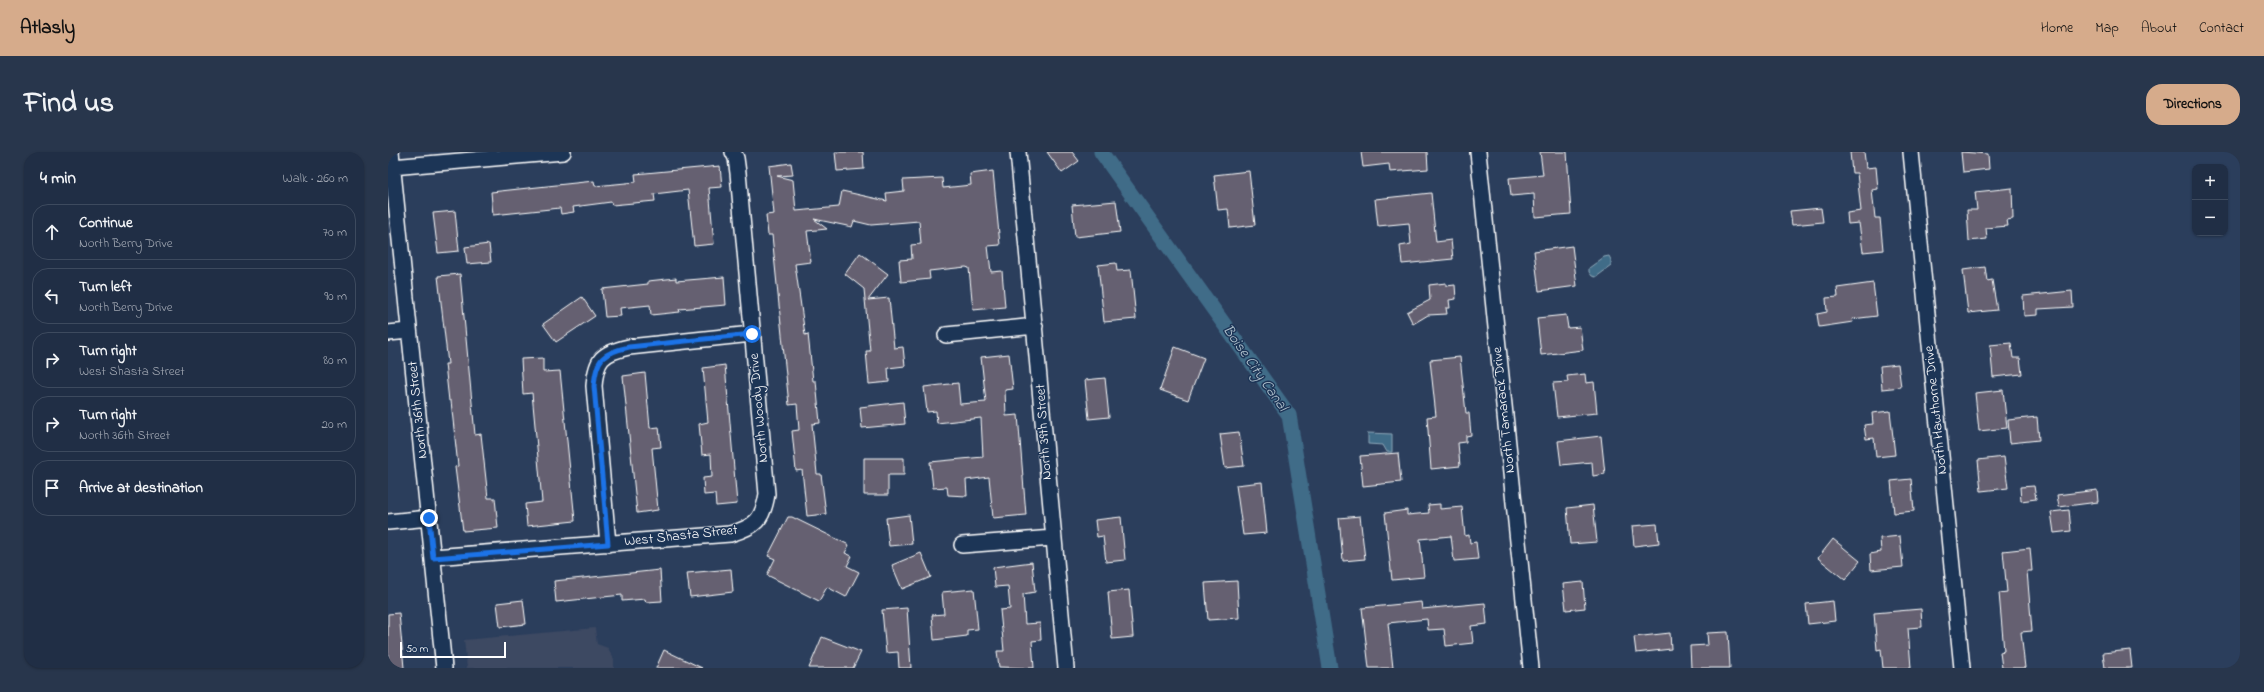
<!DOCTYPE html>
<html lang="en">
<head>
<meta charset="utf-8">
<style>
  body { margin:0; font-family:"Indie Flower",sans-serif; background:#28364c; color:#f1f3f6 }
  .controls { position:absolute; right:12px; top:12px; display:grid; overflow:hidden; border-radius:8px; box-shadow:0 1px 3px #0004 }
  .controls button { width:36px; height:36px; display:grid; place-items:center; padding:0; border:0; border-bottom:1px solid #3d4a5e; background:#202e45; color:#f1f3f6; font:20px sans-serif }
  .scale { position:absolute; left:12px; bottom:10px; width:106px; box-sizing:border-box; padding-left:4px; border:2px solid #fff; border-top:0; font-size:11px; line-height:14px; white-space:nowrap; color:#fff; -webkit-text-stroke:3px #1d3557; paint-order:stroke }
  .stop { position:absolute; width:12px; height:12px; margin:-9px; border:3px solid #1a73e8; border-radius:50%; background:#fff }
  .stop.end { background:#1a73e8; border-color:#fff; box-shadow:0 1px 4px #0008 }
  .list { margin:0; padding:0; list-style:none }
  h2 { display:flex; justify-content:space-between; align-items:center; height:52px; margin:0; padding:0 16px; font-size:17px }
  h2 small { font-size:13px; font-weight:400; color:#a2a8b3 }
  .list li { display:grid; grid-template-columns:26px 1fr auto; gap:12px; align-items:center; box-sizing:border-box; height:56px; margin:0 8px 8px; padding:0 8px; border:1px solid #3d4a5e; border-radius:16px }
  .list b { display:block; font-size:15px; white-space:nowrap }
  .list p { margin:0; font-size:13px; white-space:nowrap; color:#a2a8b3 }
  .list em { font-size:13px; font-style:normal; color:#a2a8b3 }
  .icon { flex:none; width:22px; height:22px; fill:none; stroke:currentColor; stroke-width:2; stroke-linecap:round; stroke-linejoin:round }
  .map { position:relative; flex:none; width:1852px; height:516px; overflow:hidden; border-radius:16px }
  header { display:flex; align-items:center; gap:24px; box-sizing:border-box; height:56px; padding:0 20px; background:#d6ab8b; color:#111 }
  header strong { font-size:19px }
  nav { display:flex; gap:22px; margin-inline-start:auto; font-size:14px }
  .intro { display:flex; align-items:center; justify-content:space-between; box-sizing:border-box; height:96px; padding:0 24px }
  h1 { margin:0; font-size:28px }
  .button { padding:10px 18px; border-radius:16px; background:#d6ab8b; color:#111; font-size:14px; font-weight:700 }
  main { display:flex; gap:24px; padding:0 24px }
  aside { flex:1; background:#202e45; border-radius:16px; box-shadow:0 1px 3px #0004 }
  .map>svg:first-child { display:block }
  .built { fill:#3c4862 }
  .water { fill:#416c88; stroke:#8da7b8 }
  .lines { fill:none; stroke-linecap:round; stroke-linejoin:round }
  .canal { stroke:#416c88; stroke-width:15 }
  .building { fill:#656171; stroke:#fff }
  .minor-casing { stroke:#fff; stroke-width:18 }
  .minor { stroke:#1d3557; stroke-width:15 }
  .route { stroke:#1a73e8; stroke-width:5 }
  .labels { text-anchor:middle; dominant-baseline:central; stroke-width:3; stroke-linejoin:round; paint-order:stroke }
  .street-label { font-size:14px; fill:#fff; stroke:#1d3557 }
  .water-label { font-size:15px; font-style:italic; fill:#b3c4cf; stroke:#1d3557 }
</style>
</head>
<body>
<header>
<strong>Atlasly</strong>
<nav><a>Home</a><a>Map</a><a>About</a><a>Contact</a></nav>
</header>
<div class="intro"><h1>Find us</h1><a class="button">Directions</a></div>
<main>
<aside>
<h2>4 min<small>Walk · 260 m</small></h2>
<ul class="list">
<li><svg class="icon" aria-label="ahead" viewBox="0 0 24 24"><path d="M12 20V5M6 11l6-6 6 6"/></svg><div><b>Continue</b><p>North Berry Drive</p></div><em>70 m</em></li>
<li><svg class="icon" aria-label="left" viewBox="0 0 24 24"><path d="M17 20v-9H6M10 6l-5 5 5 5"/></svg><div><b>Turn left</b><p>North Berry Drive</p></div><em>90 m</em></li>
<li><svg class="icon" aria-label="right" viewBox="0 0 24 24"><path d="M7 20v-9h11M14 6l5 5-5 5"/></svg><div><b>Turn right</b><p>West Shasta Street</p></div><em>80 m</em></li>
<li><svg class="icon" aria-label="right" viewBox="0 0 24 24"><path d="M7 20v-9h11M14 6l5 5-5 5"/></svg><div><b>Turn right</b><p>North 36th Street</p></div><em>20 m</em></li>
<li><svg class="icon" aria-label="arrive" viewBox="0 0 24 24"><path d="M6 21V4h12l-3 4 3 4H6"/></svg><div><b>Arrive at destination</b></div></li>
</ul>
</aside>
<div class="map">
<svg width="1852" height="516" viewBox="0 0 1852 516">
  <rect width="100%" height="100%" fill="#2b3e5c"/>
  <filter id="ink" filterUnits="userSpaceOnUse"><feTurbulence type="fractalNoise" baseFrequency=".025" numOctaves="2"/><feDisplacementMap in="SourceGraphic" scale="8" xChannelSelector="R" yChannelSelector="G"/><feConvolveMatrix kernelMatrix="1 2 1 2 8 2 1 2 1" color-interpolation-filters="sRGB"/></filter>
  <g filter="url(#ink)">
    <path class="built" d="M207 476 209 492 220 496 226 507V516H79L76 488Z"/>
    <path class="water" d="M1221 104 1223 108V114L1208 125 1204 124 1201 120V116L1216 105Z
      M980 281 1004 282V300H999L995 293 980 292Z"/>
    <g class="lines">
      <path class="canal" d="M713 0 901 263 942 516"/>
    </g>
    <path class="building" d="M447 0H475L476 17 449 19Z
      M659 0H684L691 9 674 21Z
      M973 0H1039L1040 17 1002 20 1001 12 975 15Z
      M1152 0H1179L1183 62 1147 65 1146 42 1123 44 1121 26 1155 23Z
      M1462 0H1476L1478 16 1488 15 1490 37 1484 38 1487 66H1492L1495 98 1475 100 1471 71 1460 72 1459 61 1473 59 1469 21H1464Z
      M1573 0 1600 2 1601 17 1575 20Z
      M403 11 405 23 389 24 405 28 408 59 451 55 454 39 499 49 498 41 516 39 515 28 554 26 555 36 583 33 582 22 605 19 612 93 600 94 603 120 614 119 617 155 585 158 581 116 578 115 541 119 542 127 513 130 511 108 524 107 523 93 533 92 531 69 483 73 466 69 464 75 426 67 439 77 419 79 423 110 407 112 417 183 420 182 425 229H428L432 271 424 272 429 322H433L438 362 419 364 414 318 408 319 404 279 411 278 409 252 401 253 384 83H380L378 63 386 62 381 14Z
      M332 14 334 35 321 36 326 92 306 94 300 38 266 42 267 49 224 53 223 50 185 55 186 60 173 62 172 56 105 63 103 40 206 29 207 34 248 30 247 22Z
      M861 19 867 73 842 76 840 57 830 58 826 23Z
      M1624 36 1625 67 1619 68 1620 74 1598 76 1599 87 1581 89 1579 58H1589L1587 40Z
      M1043 41 1048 90 1063 88 1065 107 1014 112 1012 94 1023 92 1021 71 990 74 987 47Z
      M728 49 732 80 687 85 684 53Z
      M1433 56 1435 70 1404 73 1402 59Z
      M67 59 71 99 50 101 45 61Z
      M101 92 103 110 79 112 77 95Z
      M1184 94 1189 134 1151 139 1146 99Z
      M472 101 500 122 480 148 501 146 506 196 515 195 517 214 500 216 501 230 481 232 478 199H482L476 137 457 122Z
      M728 111 729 119 743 118 748 167 716 170 710 113Z
      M1597 115 1599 129 1604 128 1609 158 1580 161 1575 118Z
      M72 122 87 283 93 282 100 346H107L110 376 75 379 67 315 70 314 63 249H61L57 212H60L50 124Z
      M336 125 338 153 291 157 292 160 263 163 262 153 232 156 233 164 217 165 214 137 260 132V129L288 126V129Z
      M1058 131V134L1067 133 1068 147 1061 148 1062 156H1058L1059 162 1040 163 1025 172 1019 160 1042 148 1041 133Z
      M1485 131 1489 164 1464 167 1465 170 1431 175 1429 162 1439 160 1438 146 1450 145 1449 136Z
      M1684 139 1685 155 1650 157V163L1636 164 1635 144Z
      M194 145 207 164 168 190 155 172Z
      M1178 163 1180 176 1192 175 1195 198 1153 203 1149 166Z
      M1623 191 1625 206H1632L1634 222 1605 225 1602 193Z
      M787 195 816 206 800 248 772 238Z
      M621 202 625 237 617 238 618 264 630 263 638 363 605 366 601 325 578 328 579 344 560 343 559 335 545 336 542 310 595 305 593 266 549 271 548 259 539 260 536 235 570 231 572 252 598 250 593 205Z
      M1072 205 1078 261H1081L1083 283 1078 284V290L1070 291 1072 314 1043 317 1039 265 1048 264 1042 208Z
      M155 206V220L172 219 187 369 139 374 137 352 154 350 144 241 135 242 133 207Z
      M1510 212 1513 235 1494 237 1492 214Z
      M337 213 349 352 328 354 327 342 316 343 315 326 324 325 323 302 314 303 311 272 320 270 315 216Z
      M257 221 262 276 271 275 273 295 264 296 270 358 249 361 235 224Z
      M1197 222 1198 231 1206 230 1209 261 1169 265 1165 231 1180 230 1179 224Z
      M717 226 721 265 701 267 697 228Z
      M1615 238 1619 276 1591 279 1587 241Z
      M515 250 517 272 474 276 472 255Z
      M1502 259 1507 303 1488 305 1486 286 1478 287 1476 273 1485 272 1484 261Z
      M1649 265 1651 288 1622 291 1620 268Z
      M851 280 856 314 837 316 832 282Z
      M1213 284 1217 322 1205 324 1204 310 1173 313 1170 289Z
      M1010 301 1013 330 975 334 972 304Z
      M1616 305 1620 336 1593 339 1590 308Z
      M476 306H516V323H500V343H476Z
      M1523 327 1526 359 1506 361 1503 329Z
      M874 330 879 381 855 383 848 333Z
      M1646 334 1648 347 1633 349 1632 335Z
      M1709 338 1710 350 1671 355 1669 343Z
      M1052 352V357L1074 355 1077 384 1081 383 1082 391 1088 390 1090 407 1066 409 1063 384 1032 387 1036 425 1004 428 997 361 1019 358V363L1041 361 1040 353Z
      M1205 353 1209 390 1182 392 1179 356Z
      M1681 358 1683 379 1666 381 1663 360Z
      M521 363 524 392 501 394 498 366Z
      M972 364 977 407 955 409 951 366Z
      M400 365H404L461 393 457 401 464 404 459 414 471 420 458 445 439 435 431 449 379 423 387 407 380 404Z
      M733 365 737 408 718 410 715 384 709 385 707 368Z
      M1269 372 1271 391 1246 394 1244 374Z
      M1512 384 1515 415 1483 418 1482 402 1493 400 1492 386Z
      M1445 387 1472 409 1457 428 1430 406Z
      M1642 396 1644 419H1639L1644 479 1633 480 1637 516H1614L1612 500 1616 499 1611 441 1619 440 1615 399Z
      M533 401 543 425 514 437 504 413Z
      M644 410 647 440 635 442 637 472 652 471 653 488 644 489 646 516 611 515 609 499H616L612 458 622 457 620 434 607 435 605 415Z
      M343 417 345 440 302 445 299 421Z
      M272 418 274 449 258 450 257 447 234 449V443L168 450 166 429Z
      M849 429 851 466 820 468 817 431Z
      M1195 430 1197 456 1178 458 1175 432Z
      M586 437 590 477 579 478V484L546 488 544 463 556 462 554 440Z
      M741 438 745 485 724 487 720 440Z
      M135 448 138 472 112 475 109 451Z
      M1445 449 1447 469 1420 472 1418 452Z
      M1033 450 1034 457 1097 451 1099 472 1083 474 1085 491 1058 494 1056 477 1040 478 1039 467 1000 471 1005 516H981L974 456Z
      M519 456 523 516H511L510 500 498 501 494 458Z
      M1533 457 1534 475 1520 476 1523 516H1495L1493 497 1489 498 1486 461Z
      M11 461 16 516H0V462Z
      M1340 480 1342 516H1303L1302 494 1320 493 1319 481Z
      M1282 481 1283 497 1248 501 1246 485Z
      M434 485 473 500 465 516H421Z
      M276 498 314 516H268Z
      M1742 498 1744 516H1717L1715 501Z"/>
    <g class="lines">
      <g class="minor-casing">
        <path id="minor" d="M3 0 56 516
          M630 0 678 516
          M1090 0 1143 516
          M1523 0 1574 516
          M4 15 175 0
          M0 181 21 179
          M558 183 647 174
          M0 370 41 366
          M220 392 206 234C208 207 214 201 241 195L364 182
          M574 393 665 386
          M45 405 342 382C367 375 375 368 379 342L350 21 348 6 345 0"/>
      </g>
      <use href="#minor" class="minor"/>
    </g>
  </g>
  <g class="lines" filter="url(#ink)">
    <path class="route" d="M41 366 45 406 220 392 206 234C208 207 214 201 241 195L364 182"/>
  </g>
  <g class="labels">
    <g class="street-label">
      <text transform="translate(371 256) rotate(-95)">North Woody Drive</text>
      <text transform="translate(30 258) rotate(-96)">North 36th Street</text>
      <text transform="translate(1116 258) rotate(-96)">North Tamarack Drive</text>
      <text transform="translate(1548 258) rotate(-96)">North Hawthorne Drive</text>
      <text transform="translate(656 280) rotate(-94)">North 39th Street</text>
      <text transform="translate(293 384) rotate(-6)">West Shasta Street</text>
    </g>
    <g class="water-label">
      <text transform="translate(867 216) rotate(55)">Boise City Canal</text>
    </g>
  </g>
</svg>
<div class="controls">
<button>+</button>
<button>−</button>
</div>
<div class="scale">50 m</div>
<div class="stop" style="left:364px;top:182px"></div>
<div class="stop end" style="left:41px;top:366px"></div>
</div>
</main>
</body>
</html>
